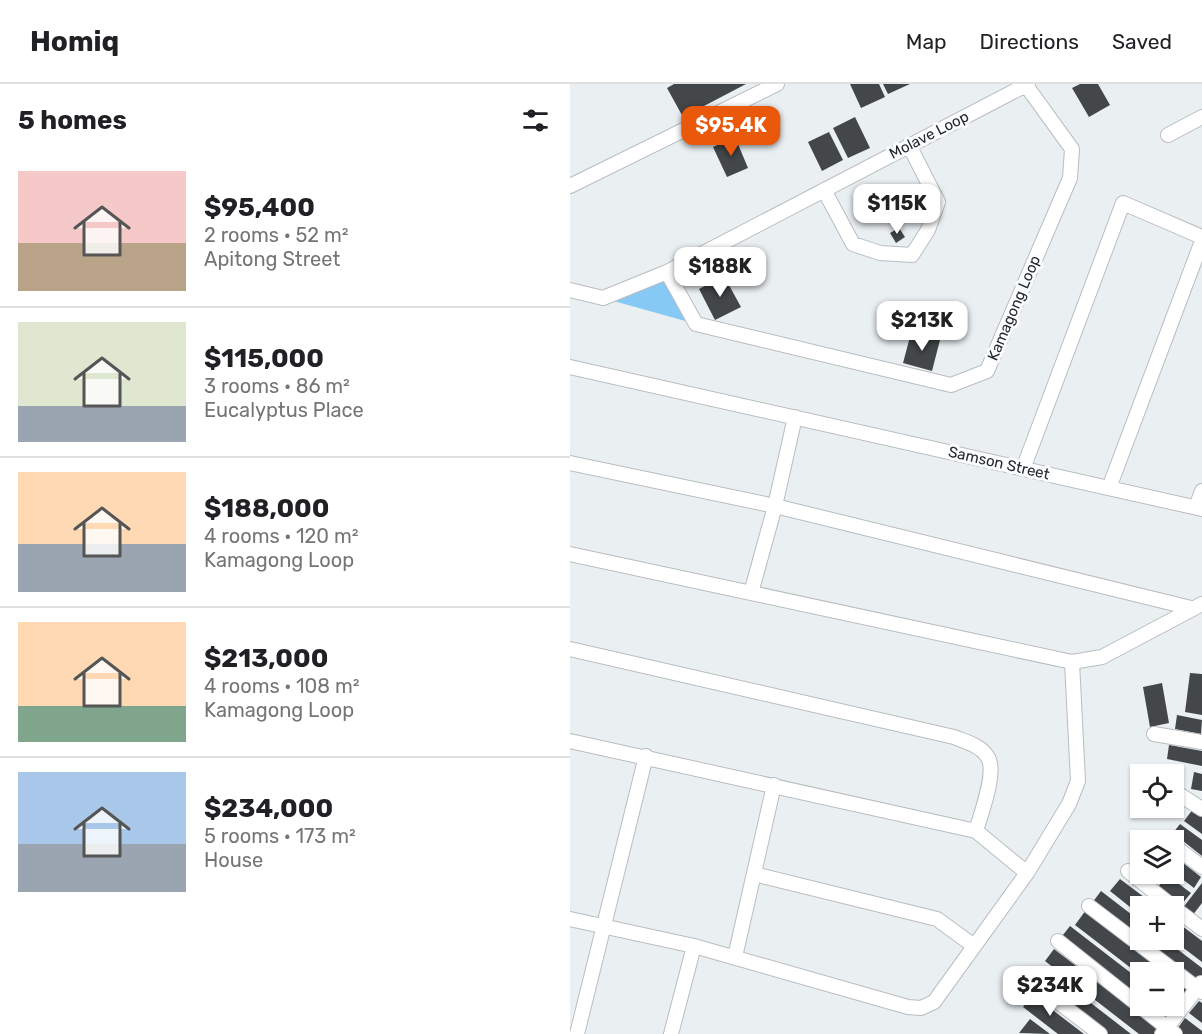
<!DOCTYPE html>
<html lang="en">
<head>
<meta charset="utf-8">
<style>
	body { margin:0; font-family:Rubik,sans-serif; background:#f2f2f2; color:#202124; height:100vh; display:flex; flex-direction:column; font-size:22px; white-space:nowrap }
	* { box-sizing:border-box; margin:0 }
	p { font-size:20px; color:#757577 }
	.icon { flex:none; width:33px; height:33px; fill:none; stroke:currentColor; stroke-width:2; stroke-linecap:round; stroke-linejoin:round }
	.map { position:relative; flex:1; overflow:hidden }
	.sheet { display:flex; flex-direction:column; background:#fff; width:570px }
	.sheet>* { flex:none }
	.controls { position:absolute; left:560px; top:680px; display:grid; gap:12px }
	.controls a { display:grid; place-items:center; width:54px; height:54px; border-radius:0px; background:#fff; box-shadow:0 2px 4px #0004; font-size:30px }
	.price { position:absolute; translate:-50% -51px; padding:0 14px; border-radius:12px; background:#fff; color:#222; font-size:20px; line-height:39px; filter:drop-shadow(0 2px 3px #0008) }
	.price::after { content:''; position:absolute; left:50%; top:36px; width:18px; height:14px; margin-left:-9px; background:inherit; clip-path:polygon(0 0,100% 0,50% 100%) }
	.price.active { background:#ea580c; color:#fff }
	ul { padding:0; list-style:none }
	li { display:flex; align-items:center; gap:18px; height:150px; padding:0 18px }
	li+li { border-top:2px solid #e0e0e0 }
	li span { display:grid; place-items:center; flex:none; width:168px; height:120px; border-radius:0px; color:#555 }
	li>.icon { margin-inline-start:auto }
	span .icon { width:72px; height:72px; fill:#fffc; stroke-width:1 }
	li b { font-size:26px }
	h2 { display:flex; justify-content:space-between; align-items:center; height:72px; padding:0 18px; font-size:26px }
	header { display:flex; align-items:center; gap:36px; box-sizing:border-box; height:84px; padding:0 30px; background:#fff; border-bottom:2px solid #e0e0e0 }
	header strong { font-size:28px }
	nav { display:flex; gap:33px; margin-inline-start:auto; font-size:21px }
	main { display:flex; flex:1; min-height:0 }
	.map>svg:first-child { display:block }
</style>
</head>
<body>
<header>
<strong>Homiq</strong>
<nav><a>Map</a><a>Directions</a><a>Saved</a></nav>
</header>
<main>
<section class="sheet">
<h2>5 homes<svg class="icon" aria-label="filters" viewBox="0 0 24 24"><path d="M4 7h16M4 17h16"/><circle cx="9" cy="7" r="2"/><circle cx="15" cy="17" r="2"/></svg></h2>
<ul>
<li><span style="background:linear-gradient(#f6c9c9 60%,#b9a48a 0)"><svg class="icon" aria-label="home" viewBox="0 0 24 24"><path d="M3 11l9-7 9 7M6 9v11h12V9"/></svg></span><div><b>$95,400</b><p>2 rooms · 52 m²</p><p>Apitong Street</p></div></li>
<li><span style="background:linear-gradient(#dfe7d0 70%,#9aa5b1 0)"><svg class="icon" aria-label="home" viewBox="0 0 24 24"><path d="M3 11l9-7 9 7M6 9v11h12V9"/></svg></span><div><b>$115,000</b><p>3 rooms · 86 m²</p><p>Eucalyptus Place</p></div></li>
<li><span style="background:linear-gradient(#ffd9b3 60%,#9aa5b1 0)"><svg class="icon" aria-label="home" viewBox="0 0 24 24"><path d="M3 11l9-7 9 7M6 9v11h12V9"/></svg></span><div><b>$188,000</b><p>4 rooms · 120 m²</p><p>Kamagong Loop</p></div></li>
<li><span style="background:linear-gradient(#ffd9b3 70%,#7fa58c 0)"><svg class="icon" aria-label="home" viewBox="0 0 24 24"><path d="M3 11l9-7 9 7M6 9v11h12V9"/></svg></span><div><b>$213,000</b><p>4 rooms · 108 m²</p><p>Kamagong Loop</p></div></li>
<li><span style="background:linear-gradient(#a9c7e8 60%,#9aa5b1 0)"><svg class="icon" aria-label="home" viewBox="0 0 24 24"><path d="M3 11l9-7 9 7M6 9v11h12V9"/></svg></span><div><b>$234,000</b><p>5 rooms · 173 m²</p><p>House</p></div></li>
</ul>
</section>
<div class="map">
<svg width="632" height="950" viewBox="0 0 632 950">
	<rect width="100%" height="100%" fill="#eaeff2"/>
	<!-- green -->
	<path fill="#86c9f4" d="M97 188 126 240 33 214Z"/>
	<!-- building -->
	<path fill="#434749" d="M104 0H176L113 33 97 4Z
		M280 0H309L315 13 291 24Z
		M313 0H340L318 10Z
		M510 0H528L540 21 519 33 502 4Z
		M285 33 300 64 278 74 263 44Z
		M259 48 273 76 252 87 238 58Z
		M165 53 178 84 157 93 143 63Z
		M341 115 346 124 339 129 333 119Z
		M329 144 335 153 326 159 320 149Z
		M154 192 171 223 145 236 129 205Z
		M341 249 370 256 362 287 333 279Z
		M620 589 632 590V631L615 628Z
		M592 599 599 639 580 643 573 603Z
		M607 631 632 636 631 650 605 645Z
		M599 661 632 667V682L597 675Z
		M624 688 632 690V707L621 705Z
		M623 725 632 732V750L614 737Z
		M610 740 632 756V772L603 749Z
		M603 771 631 793 624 804 603 788Z
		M597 791 621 809 611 821 588 803Z
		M550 795 586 822H570V831L540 807Z
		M632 799V819L622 832 612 825Z
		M531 807 570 837V855H594L632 884V893L627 899 522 819Z
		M516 826 596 888H570V891L505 841Z
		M603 835 632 857V878L603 856Z
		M500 842 570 896V919L489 856Z
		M484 865 591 947 589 950H569L475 877Z
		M473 882 561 950H536L463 894Z
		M603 893 621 907 610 922 603 916Z
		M463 911 514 950H488L453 923Z
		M629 917 632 919V939L619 929Z
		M573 921H603L608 925 597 939Z
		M615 934 632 947V950H608L605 948Z
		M460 935 480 950 449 949Z"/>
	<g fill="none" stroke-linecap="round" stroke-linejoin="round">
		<defs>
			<path id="minor" d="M598 51 632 33
				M0 102 207 0
				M254 106 283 160 310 169 342 171 358 146 368 118 339 61
				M97 188 126 240 381 301 417 287 500 94 502 65 455 0
				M0 206 33 214 97 188 458 0
				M0 283 632 425
				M0 379 205 422 621 524
				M453 385 553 119 632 153
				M539 404 632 157
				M626 423 632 407
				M0 470 502 578 532 573 632 520
				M181 509 205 422 225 333
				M0 565 384 653C396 658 410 661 417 672 428 686 411 729 406 747
				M584 650 632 658
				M0 657 406 747 457 789
				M607 709 632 725
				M603 761 632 783
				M558 787 602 822
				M184 790 367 835 404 862
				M519 822 632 908
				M603 823 632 845
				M0 835 124 862 338 923 351 924 364 918 457 789 499 720 508 697 502 578
				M488 857 605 950
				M165 873 204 701
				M461 897 530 950
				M7 950 76 672
				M101 950 124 862
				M592 950 631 899"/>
		</defs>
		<!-- minor casing -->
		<use href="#minor" stroke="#b9bdc0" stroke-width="16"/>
		<!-- minor -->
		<use href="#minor" stroke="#fff" stroke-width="14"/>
	</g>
	<g text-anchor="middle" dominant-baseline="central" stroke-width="6" stroke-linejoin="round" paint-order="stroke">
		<!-- street labels -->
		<g font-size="15" fill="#252728" stroke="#f9fcff">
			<text transform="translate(359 51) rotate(-27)">Molave Loop</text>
			<text transform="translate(444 224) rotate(-67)">Kamagong Loop</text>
			<text transform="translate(429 379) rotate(13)">Samson Street</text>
		</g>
	</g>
</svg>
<div class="controls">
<a><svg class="icon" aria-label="locate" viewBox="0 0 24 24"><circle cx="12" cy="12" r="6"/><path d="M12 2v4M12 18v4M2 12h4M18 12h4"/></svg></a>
<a><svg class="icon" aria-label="layers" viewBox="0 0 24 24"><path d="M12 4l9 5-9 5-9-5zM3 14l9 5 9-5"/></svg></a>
<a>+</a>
<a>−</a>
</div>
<b class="price active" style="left:161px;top:73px">$95.4K</b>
<b class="price" style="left:327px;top:151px">$115K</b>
<b class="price" style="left:150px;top:214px">$188K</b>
<b class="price" style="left:352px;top:268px">$213K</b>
<b class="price" style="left:480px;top:933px">$234K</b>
</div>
</main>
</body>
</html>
